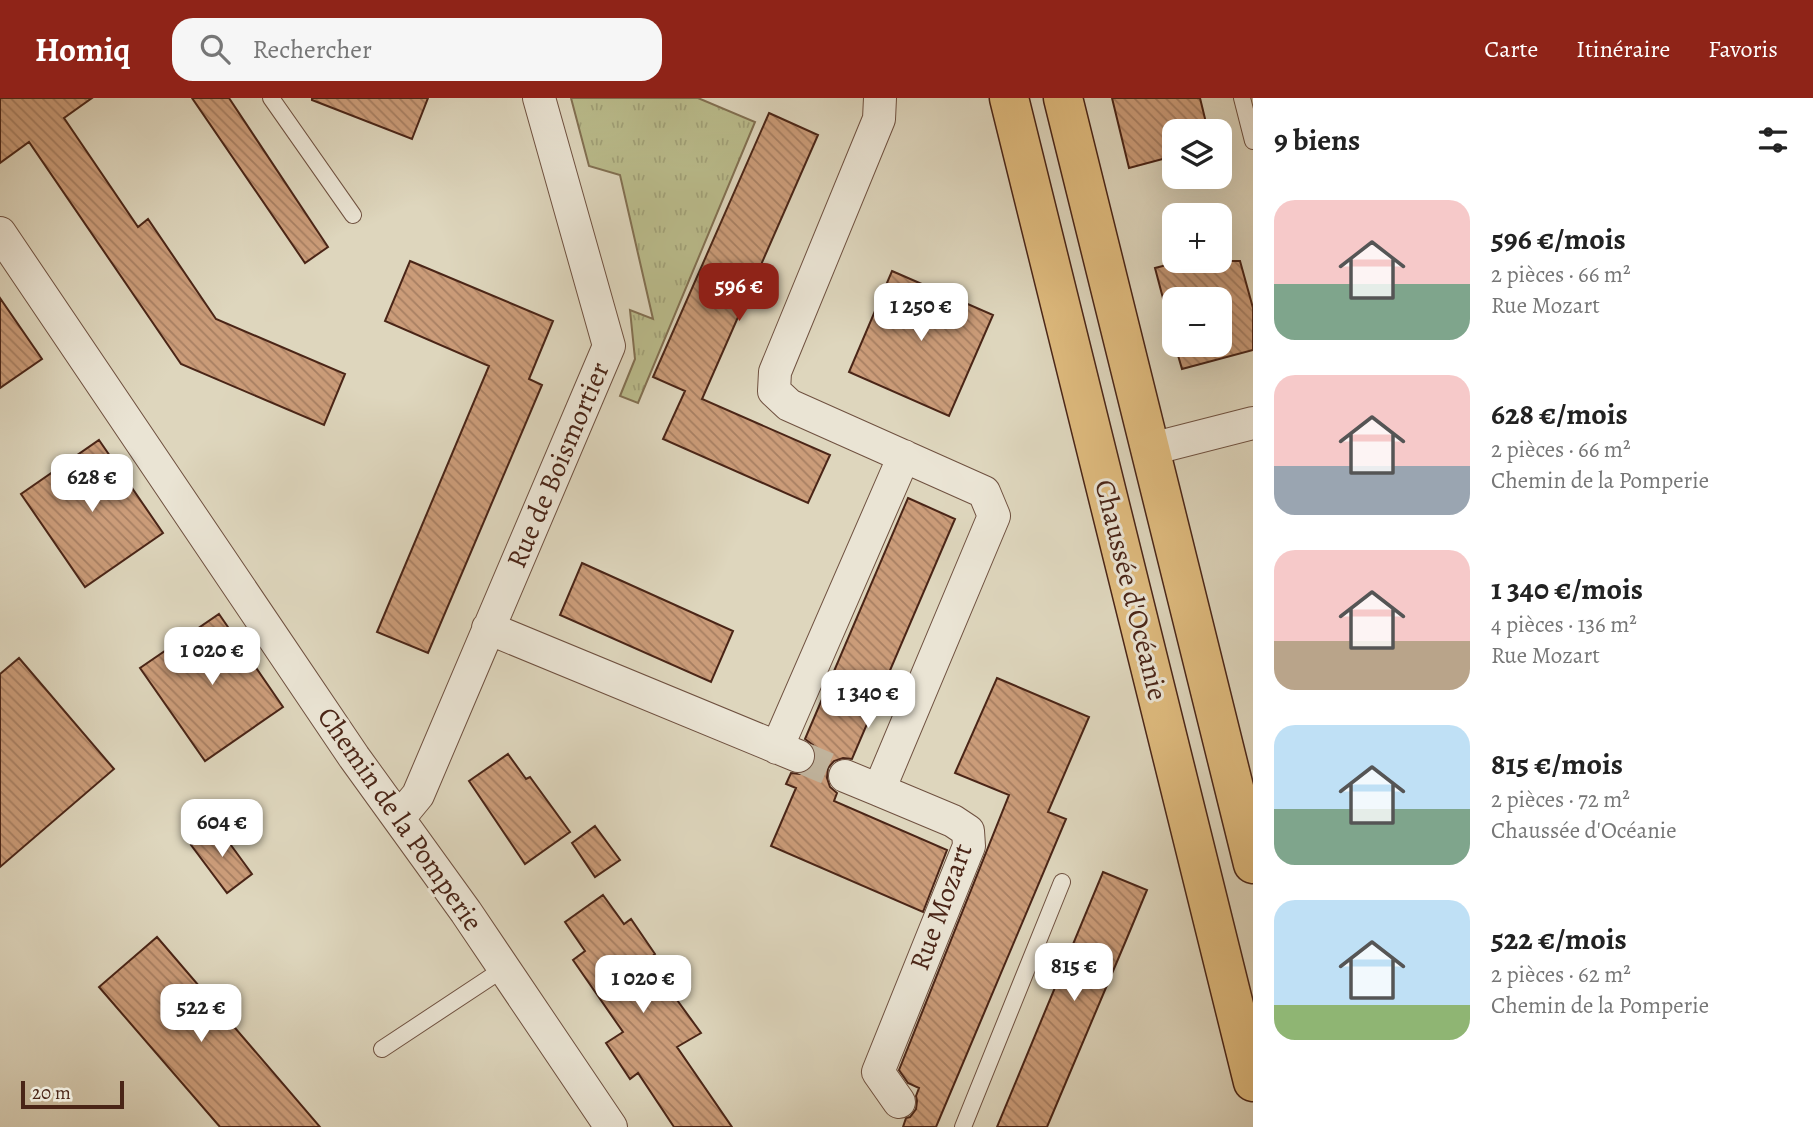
<!DOCTYPE html>
<html lang="fr">
<head>
<meta charset="utf-8">
<style>
	body { margin:0; font-family:Alegreya,serif; background:#f6f6f6; color:#222; height:100vh; display:flex; flex-direction:column; font-size:26px; white-space:nowrap }
	* { box-sizing:border-box; margin:0 }
	p { font-size:23px; color:#767676 }
	.icon { flex:none; width:38px; height:38px; fill:none; stroke:currentColor; stroke-width:2; stroke-linecap:round; stroke-linejoin:round }
	.map { position:relative; flex:1; overflow:hidden }
	.details { display:flex; flex-direction:column; background:#fff; width:560px }
	.details>* { flex:none }
	.controls { position:absolute; left:1162px; top:21px; display:grid; gap:14px }
	.controls a { display:grid; place-items:center; width:70px; height:70px; border-radius:14px; background:#fff; box-shadow:0 7px 28px #0002; font-size:35px }
	.scale { position:absolute; left:21px; bottom:18px; width:103px; box-sizing:border-box; padding-left:7px; border:4px solid #4a2517; border-top:0; font-size:19px; line-height:24px; white-space:nowrap; color:#4a2517; -webkit-text-stroke:5px #eae4d4; paint-order:stroke }
	.price { position:absolute; translate:-50% -60px; padding:0 16px; border-radius:14px; background:#fff; color:#222; font-size:23px; line-height:46px; filter:drop-shadow(0 2px 4px #0008) }
	.price::after { content:''; position:absolute; left:50%; top:42px; width:21px; height:16px; margin-left:-10px; background:inherit; clip-path:polygon(0 0,100% 0,50% 100%) }
	.price.on { background:#8f2418; color:#fff }
	ul { padding:0; list-style:none }
	li { display:flex; align-items:center; gap:21px; height:175px; padding:0 21px }
	li span { display:grid; place-items:center; flex:none; width:196px; height:140px; border-radius:21px; color:#555 }
	li>.icon { margin-inline-start:auto }
	span .icon { width:84px; height:84px; fill:#fffc; stroke-width:1 }
	li b { font-size:30px }
	h2 { display:flex; justify-content:space-between; align-items:center; height:84px; padding:0 21px; font-size:30px }
	header { display:flex; align-items:center; gap:42px; box-sizing:border-box; height:98px; padding:0 35px; background:#8f2418; color:#fff }
	header strong { font-size:33px }
	nav { display:flex; gap:38px; margin-inline-start:auto; font-size:24px }
	.search { width:490px; height:63px; background:#f6f6f6; display:flex; align-items:center; gap:18px; box-sizing:border-box; padding:0 24px; border-radius:21px; color:#767676; font-size:26px }
	main { display:flex; flex:1; min-height:0 }
	.map>svg:first-child { display:block }
</style>
</head>
<body>
<header>
<strong>Homiq</strong>
<div class="search"><svg class="icon" aria-label="search" viewBox="0 0 24 24"><circle cx="10" cy="10" r="6"/><path d="M15 15l6 6"/></svg>Rechercher</div>
<nav><a>Carte</a><a>Itinéraire</a><a>Favoris</a></nav>
</header>
<main>
<div class="map">
<svg width="1253" height="1029" viewBox="0 0 1253 1029">
	<defs>
		<pattern id="grass-tufts" width="24" height="20" patternUnits="userSpaceOnUse" patternTransform="scale(1.75)"><rect width="24" height="20" fill="#babc8c"/><path d="M3 7l-1-3M5 7V3M7 7l1-3M15 17l-1-3M17 17v-4M19 17l1-3" fill="none" stroke="#a1a178"/></pattern>
		<pattern id="building-back-hatch" width="6" height="6" patternUnits="userSpaceOnUse" patternTransform="scale(1.75)"><rect width="6" height="6" fill="#cb9c79"/><path d="M-1 5l2 2M0 0l6 6M5-1l2 2" fill="none" stroke="#a77f62"/></pattern>
	</defs>
	<rect width="100%" height="100%" fill="#ded6bd"/>
	<filter id="stains"><feTurbulence type="fractalNoise" baseFrequency=".00286" numOctaves="4"/><feColorMatrix values="0 0 0 0 .2 0 0 0 0 .09 0 0 0 0 .02 0 0 0 .5 -.17"/></filter>
	<radialGradient id="worn" r=".72"><stop offset=".6" stop-color="#630" stop-opacity="0"/><stop offset="1" stop-color="#630" stop-opacity=".3"/></radialGradient>
	<!-- grass -->
	<path fill="url(#grass-tufts)" stroke="#827052" stroke-width="2" d="M571 0H698L755 24 638 305 620 298 635 261 630 212 653 221 620 77 589 68Z"/>
	<!-- building -->
	<path fill="url(#building-back-hatch)" stroke="#4a2517" stroke-width="2" d="M0 0H92L64 20 138 129 148 121 216 221 345 276 324 327 181 266 29 44 0 65Z
		M192 0H229L328 149 305 165Z
		M312 0H428L412 41 312 2Z
		M1112 0H1200L1208 33H1174V58L1129 70Z
		M769 15 818 37 702 301 830 357 808 405 663 341 685 293 653 279Z
		M410 163 553 223 529 281 542 287 428 555 377 534 489 268 385 223Z
		M1182 163H1240L1253 210V252L1182 271 1175 247H1220V201H1174V242L1155 170Z
		M892 173 993 217 949 318 849 274Z
		M0 200 42 261 0 290Z
		M99 342 163 435 85 489 21 396Z
		M908 400 955 421 852 661 843 660 834 663 828 670 827 680 830 689 837 695 834 703 947 752 923 814 771 748 796 690 786 686 791 675 800 676 809 673 815 664 816 655 813 647 805 641Z
		M582 465 733 533 711 584 560 517Z
		M219 516 283 609 205 663 140 570Z
		M19 560 114 671 0 769V576Z
		M997 580 1089 619 1048 714 1066 721 936 1029H903L906 1020 910 1019 916 1011 917 1003 916 998 919 990 908 985 899 972 1009 697 955 675Z
		M508 656 526 681 530 679 570 734 525 766 469 683Z
		M217 728 252 776 227 795 191 747Z
		M595 728 620 762 595 779 572 745Z
		M1103 774 1147 792 1127 840 1047 1029H997Z
		M603 797 624 826 631 821 655 856 648 862 701 935 677 949 732 1029H674L638 975 630 981 606 945 623 934 573 862 585 853 565 824Z
		M157 839 320 1029H220L99 889Z"/>
	<g fill="none" stroke-linecap="round" stroke-linejoin="round">
		<!-- minor-tunnel -->
		<path stroke="#c0b39c" stroke-width="32" stroke-dasharray="32 16" stroke-linecap="butt" d="M798 658 845 678"/>
		<defs>
			<path id="service" d="M271 0 353 117
				M1242 0 1253 43
				M382 951 503 871
				M963 1029 1062 784"/>
			<path id="minor" d="M880 0 879 21 775 274 774 293 789 307 984 394 994 418 879 692 953 723 968 733 969 748 878 974 899 1004
				M0 135 354 659 466 814 611 1029
				M1151 351 1253 325
				M488 530 798 658
				M777 650 904 358
				M845 678 879 692
				M399 720 418 697 609 248 539 0"/>
			<path id="primary" d="M1009 0 1253 984
				M1063 0 1253 766"/>
		</defs>
		<!-- service casing -->
		<use href="#service" stroke="#6f5140" stroke-width="18"/>
		<!-- minor casing -->
		<use href="#minor" stroke="#6f5140" stroke-width="34"/>
		<!-- primary casing -->
		<use href="#primary" stroke="#4a2517" stroke-width="41"/>
		<!-- service -->
		<use href="#service" stroke="#eae4d4" stroke-width="16"/>
		<!-- minor -->
		<use href="#minor" stroke="#eae4d4" stroke-width="32"/>
		<!-- primary -->
		<use href="#primary" stroke="#dfbb7e" stroke-width="38"/>
	</g>
	<g text-anchor="middle" dominant-baseline="central" stroke-width="6" stroke-linejoin="round" paint-order="stroke">
		<!-- street labels -->
		<g font-size="28" fill="#4a2517" stroke="#eae4d4">
			<text transform="translate(558 367) rotate(-67)">Rue de Boismortier</text>
			<text transform="translate(1131 492) rotate(76)">Chaussée d'Océanie</text>
			<text transform="translate(400 721) rotate(55)">Chemin de la Pomperie</text>
			<text transform="translate(941 809) rotate(-70)">Rue Mozart</text>
		</g>
	</g>
	<rect width="100%" height="100%" filter="url(#stains)"/>
	<rect width="100%" height="100%" fill="url(#worn)"/>
</svg>
<div class="controls">
<a><svg class="icon" aria-label="layers" viewBox="0 0 24 24"><path d="M12 4l9 5-9 5-9-5zM3 14l9 5 9-5"/></svg></a>
<a>+</a>
<a>−</a>
</div>
<div class="scale">20 m</div>
<b class="price on" style="left:739px;top:225px">596 €</b>
<b class="price" style="left:921px;top:245px">1 250 €</b>
<b class="price" style="left:92px;top:416px">628 €</b>
<b class="price" style="left:212px;top:589px">1 020 €</b>
<b class="price" style="left:868px;top:632px">1 340 €</b>
<b class="price" style="left:222px;top:761px">604 €</b>
<b class="price" style="left:1074px;top:905px">815 €</b>
<b class="price" style="left:643px;top:917px">1 020 €</b>
<b class="price" style="left:201px;top:946px">522 €</b>
</div>
<section class="details">
<h2>9 biens<svg class="icon" aria-label="filters" viewBox="0 0 24 24"><path d="M4 7h16M4 17h16"/><circle cx="9" cy="7" r="2"/><circle cx="15" cy="17" r="2"/></svg></h2>
<ul>
<li><span style="background:linear-gradient(#f6c9c9 60%,#7fa58c 0)"><svg class="icon" aria-label="home" viewBox="0 0 24 24"><path d="M3 11l9-7 9 7M6 9v11h12V9"/></svg></span><div><b>596 €/mois</b><p>2 pièces · 66 m²</p><p>Rue Mozart</p></div></li>
<li><span style="background:linear-gradient(#f6c9c9 65%,#9aa5b1 0)"><svg class="icon" aria-label="home" viewBox="0 0 24 24"><path d="M3 11l9-7 9 7M6 9v11h12V9"/></svg></span><div><b>628 €/mois</b><p>2 pièces · 66 m²</p><p>Chemin de la Pomperie</p></div></li>
<li><span style="background:linear-gradient(#f6c9c9 65%,#b9a48a 0)"><svg class="icon" aria-label="home" viewBox="0 0 24 24"><path d="M3 11l9-7 9 7M6 9v11h12V9"/></svg></span><div><b>1 340 €/mois</b><p>4 pièces · 136 m²</p><p>Rue Mozart</p></div></li>
<li><span style="background:linear-gradient(#bfe0f5 60%,#7fa58c 0)"><svg class="icon" aria-label="home" viewBox="0 0 24 24"><path d="M3 11l9-7 9 7M6 9v11h12V9"/></svg></span><div><b>815 €/mois</b><p>2 pièces · 72 m²</p><p>Chaussée d'Océanie</p></div></li>
<li><span style="background:linear-gradient(#bfe0f5 75%,#8fb573 0)"><svg class="icon" aria-label="home" viewBox="0 0 24 24"><path d="M3 11l9-7 9 7M6 9v11h12V9"/></svg></span><div><b>522 €/mois</b><p>2 pièces · 62 m²</p><p>Chemin de la Pomperie</p></div></li>
</ul>
</section>
</main>
</body>
</html>
